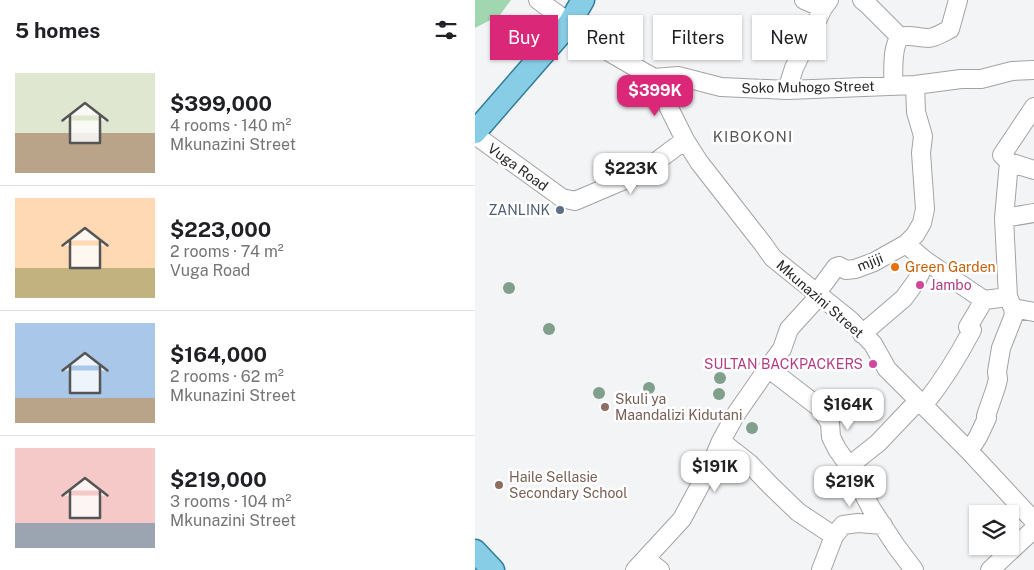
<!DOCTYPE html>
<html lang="en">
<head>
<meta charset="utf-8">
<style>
	body { margin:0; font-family:"Public Sans",sans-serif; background:#f6f6f6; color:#202124; height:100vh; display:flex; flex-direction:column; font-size:19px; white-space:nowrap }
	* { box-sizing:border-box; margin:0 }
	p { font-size:16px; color:#757577 }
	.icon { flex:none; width:28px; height:28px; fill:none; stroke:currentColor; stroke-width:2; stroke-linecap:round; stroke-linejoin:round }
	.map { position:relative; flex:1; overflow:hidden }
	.side { display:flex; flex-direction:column; background:#fff; width:475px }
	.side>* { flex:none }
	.guide { position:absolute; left:15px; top:15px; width:469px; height:45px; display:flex; gap:10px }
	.controls { position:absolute; left:494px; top:505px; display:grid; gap:10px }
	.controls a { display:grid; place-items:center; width:50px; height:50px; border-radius:0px; background:#fff; box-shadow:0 1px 4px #0004; font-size:25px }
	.price { position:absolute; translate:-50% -42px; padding:0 11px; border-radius:10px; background:#fff; color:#222; font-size:16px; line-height:32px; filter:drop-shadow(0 1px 2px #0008) }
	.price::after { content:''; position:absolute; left:50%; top:30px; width:15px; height:11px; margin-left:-8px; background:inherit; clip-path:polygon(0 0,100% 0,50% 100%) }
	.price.selected { background:#db2777; color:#fff }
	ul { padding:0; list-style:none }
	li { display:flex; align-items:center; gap:15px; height:125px; padding:0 15px }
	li+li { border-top:1px solid #e0e0e0 }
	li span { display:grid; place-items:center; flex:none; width:140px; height:100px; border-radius:0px; color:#555 }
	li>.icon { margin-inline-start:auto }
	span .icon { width:60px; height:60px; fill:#fffc; stroke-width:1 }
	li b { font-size:21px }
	h2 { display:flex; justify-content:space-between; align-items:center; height:60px; padding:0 15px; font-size:21px }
	.chip { padding:0 18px; border-radius:0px; background:#fff; box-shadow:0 1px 4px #0004; font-size:18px; line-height:45px }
	.chip.selected { background:#db2777; color:#fff }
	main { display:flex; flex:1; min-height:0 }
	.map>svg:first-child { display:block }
</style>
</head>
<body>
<main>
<section class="side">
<h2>5 homes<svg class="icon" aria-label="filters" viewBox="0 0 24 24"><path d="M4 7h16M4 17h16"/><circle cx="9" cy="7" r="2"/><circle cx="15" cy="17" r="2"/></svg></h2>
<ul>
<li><span style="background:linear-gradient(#dfe7d0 60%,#b9a48a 0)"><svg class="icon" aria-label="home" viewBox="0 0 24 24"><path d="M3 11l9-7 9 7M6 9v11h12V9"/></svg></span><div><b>$399,000</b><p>4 rooms · 140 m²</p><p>Mkunazini Street</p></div></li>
<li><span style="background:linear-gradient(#ffd9b3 70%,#c2b280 0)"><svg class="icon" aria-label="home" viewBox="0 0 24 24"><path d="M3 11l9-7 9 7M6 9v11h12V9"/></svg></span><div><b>$223,000</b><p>2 rooms · 74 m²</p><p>Vuga Road</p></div></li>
<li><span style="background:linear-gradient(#a9c7e8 75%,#b9a48a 0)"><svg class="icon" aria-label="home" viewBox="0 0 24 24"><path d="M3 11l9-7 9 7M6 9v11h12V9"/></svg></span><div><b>$164,000</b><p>2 rooms · 62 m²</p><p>Mkunazini Street</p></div></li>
<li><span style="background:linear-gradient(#f6c9c9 75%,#9aa5b1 0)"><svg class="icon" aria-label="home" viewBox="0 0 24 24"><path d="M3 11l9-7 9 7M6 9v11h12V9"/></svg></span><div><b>$219,000</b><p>3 rooms · 104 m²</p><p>Mkunazini Street</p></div></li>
</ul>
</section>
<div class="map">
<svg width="559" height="570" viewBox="0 0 559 570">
	<rect width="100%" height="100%" fill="#f3f4f5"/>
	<!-- green -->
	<path fill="#a0d7b0" d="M0 0H36L25 15 0 28Z"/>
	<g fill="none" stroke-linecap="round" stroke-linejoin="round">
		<defs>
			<path id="minor" d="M63 0 134 52 179 78 203 76 246 87 312 90 440 85 486 79H506L537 71 559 70
				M329 0 348 8 354 0
				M387 0 392 4 425 37C416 48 419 72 418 85
				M425 37C434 34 444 38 453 38 460 38 469 32 475 29L483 0
				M179 78 210 140 224 162 288 244 298 258 375 320 398 344 412 369 494 451 559 521
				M312 90 319 68 348 8 350 0
				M0 135 87 198 100 201 161 175 178 164 210 140
				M534 162 559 170
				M529 218 559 213
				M431 244 451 261 509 300 533 297 538 308 559 312
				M341 294 361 267 364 266 371 270 380 269 399 262 431 244 440 235 447 223 450 209 446 153 448 136 441 112 440 85
				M533 297 529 218 534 162 527 155 559 107
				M387 334 429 298 442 280 451 261
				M293 368 307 349 314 329 344 296
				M448 406C467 382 483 357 497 330L493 327 509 300
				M246 441 274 463 295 485 323 512 359 536 346 570
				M494 451 503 437 512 418 511 416 521 387 523 379 522 372 526 348 539 315 538 308
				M374 466 403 443 443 401
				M359 536 368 525 383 523 408 525
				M171 559 185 570
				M160 570 207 519 235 467 246 441 261 414 293 368 345 408 355 423 356 437 362 449 374 466 396 508 421 546 439 570
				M515 570 559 529"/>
			<path id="major" d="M0 132 94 24 108 0
				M0 551 18 570"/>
		</defs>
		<!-- minor casing -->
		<use href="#minor" stroke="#a3a3a4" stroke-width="20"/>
		<!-- major casing -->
		<use href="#major" stroke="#327d99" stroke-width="25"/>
		<!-- minor -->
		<use href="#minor" stroke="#fff" stroke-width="18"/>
		<!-- major -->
		<use href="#major" stroke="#88cde6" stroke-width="22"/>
	</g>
	<!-- trees -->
	<g fill="#809f8c">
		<circle cx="34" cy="288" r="6"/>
		<circle cx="74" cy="329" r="6"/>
		<circle cx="245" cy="378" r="6"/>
		<circle cx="174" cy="388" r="6"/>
		<circle cx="124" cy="393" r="6"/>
		<circle cx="244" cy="394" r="6"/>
		<circle cx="277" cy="428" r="6"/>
	</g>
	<!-- markers -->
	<circle fill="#5c6f8a" stroke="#fff" stroke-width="2" cx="85" cy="210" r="5"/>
	<circle fill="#e8710a" stroke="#fff" stroke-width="2" cx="420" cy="267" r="5"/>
	<g fill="#d1479c" stroke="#fff" stroke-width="2">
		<circle cx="445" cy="285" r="5"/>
		<circle cx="398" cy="364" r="5"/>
	</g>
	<g fill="#8d6e63" stroke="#fff" stroke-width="2">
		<circle cx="130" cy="407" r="5"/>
		<circle cx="24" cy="485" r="5"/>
	</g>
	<g text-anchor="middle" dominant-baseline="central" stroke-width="5" stroke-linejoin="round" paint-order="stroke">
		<!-- street labels -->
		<g font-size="14" fill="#272828" stroke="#fff">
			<text transform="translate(333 87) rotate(-1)">Soko Muhogo Street</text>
			<text transform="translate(43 167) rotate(36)">Vuga Road</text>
			<text transform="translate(395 262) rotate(-22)">mjiji</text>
			<text transform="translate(345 299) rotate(41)">Mkunazini Street</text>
		</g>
		<!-- service labels -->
		<g font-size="14" fill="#4e5e75" stroke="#fff" text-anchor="end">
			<text x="75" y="210">ZANLINK</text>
		</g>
		<!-- food labels -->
		<g font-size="14" fill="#c56008" stroke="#fff" text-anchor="start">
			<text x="430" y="267">Green Garden</text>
		</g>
		<!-- hotel labels -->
		<g font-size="14" fill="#b23c85" stroke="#fff" text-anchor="start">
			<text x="455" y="285">Jambo</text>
			<text x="388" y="364" text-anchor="end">SULTAN BACKPACKERS</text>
		</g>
		<!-- education labels -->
		<g font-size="14" fill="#785e54" stroke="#fff" text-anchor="start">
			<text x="140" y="399">Skuli ya<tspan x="140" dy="16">Maandalizi Kidutani</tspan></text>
			<text x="34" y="477">Haile Sellasie<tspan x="34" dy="16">Secondary School</tspan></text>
		</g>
		<!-- neighbourhood labels -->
		<g font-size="15" letter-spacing="1" fill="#575758" stroke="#fff">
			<text x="278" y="136">KIBOKONI</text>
		</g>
	</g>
</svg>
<div class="controls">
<a><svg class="icon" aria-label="layers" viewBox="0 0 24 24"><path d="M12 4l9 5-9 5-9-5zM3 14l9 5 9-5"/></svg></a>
</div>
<b class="price selected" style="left:180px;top:117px">$399K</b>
<b class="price" style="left:156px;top:195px">$223K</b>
<b class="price" style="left:373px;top:431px">$164K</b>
<b class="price" style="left:240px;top:493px">$191K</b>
<b class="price" style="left:375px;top:508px">$219K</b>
<div class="guide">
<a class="chip selected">Buy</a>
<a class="chip">Rent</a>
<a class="chip">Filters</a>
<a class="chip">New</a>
</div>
</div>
</main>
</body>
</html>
